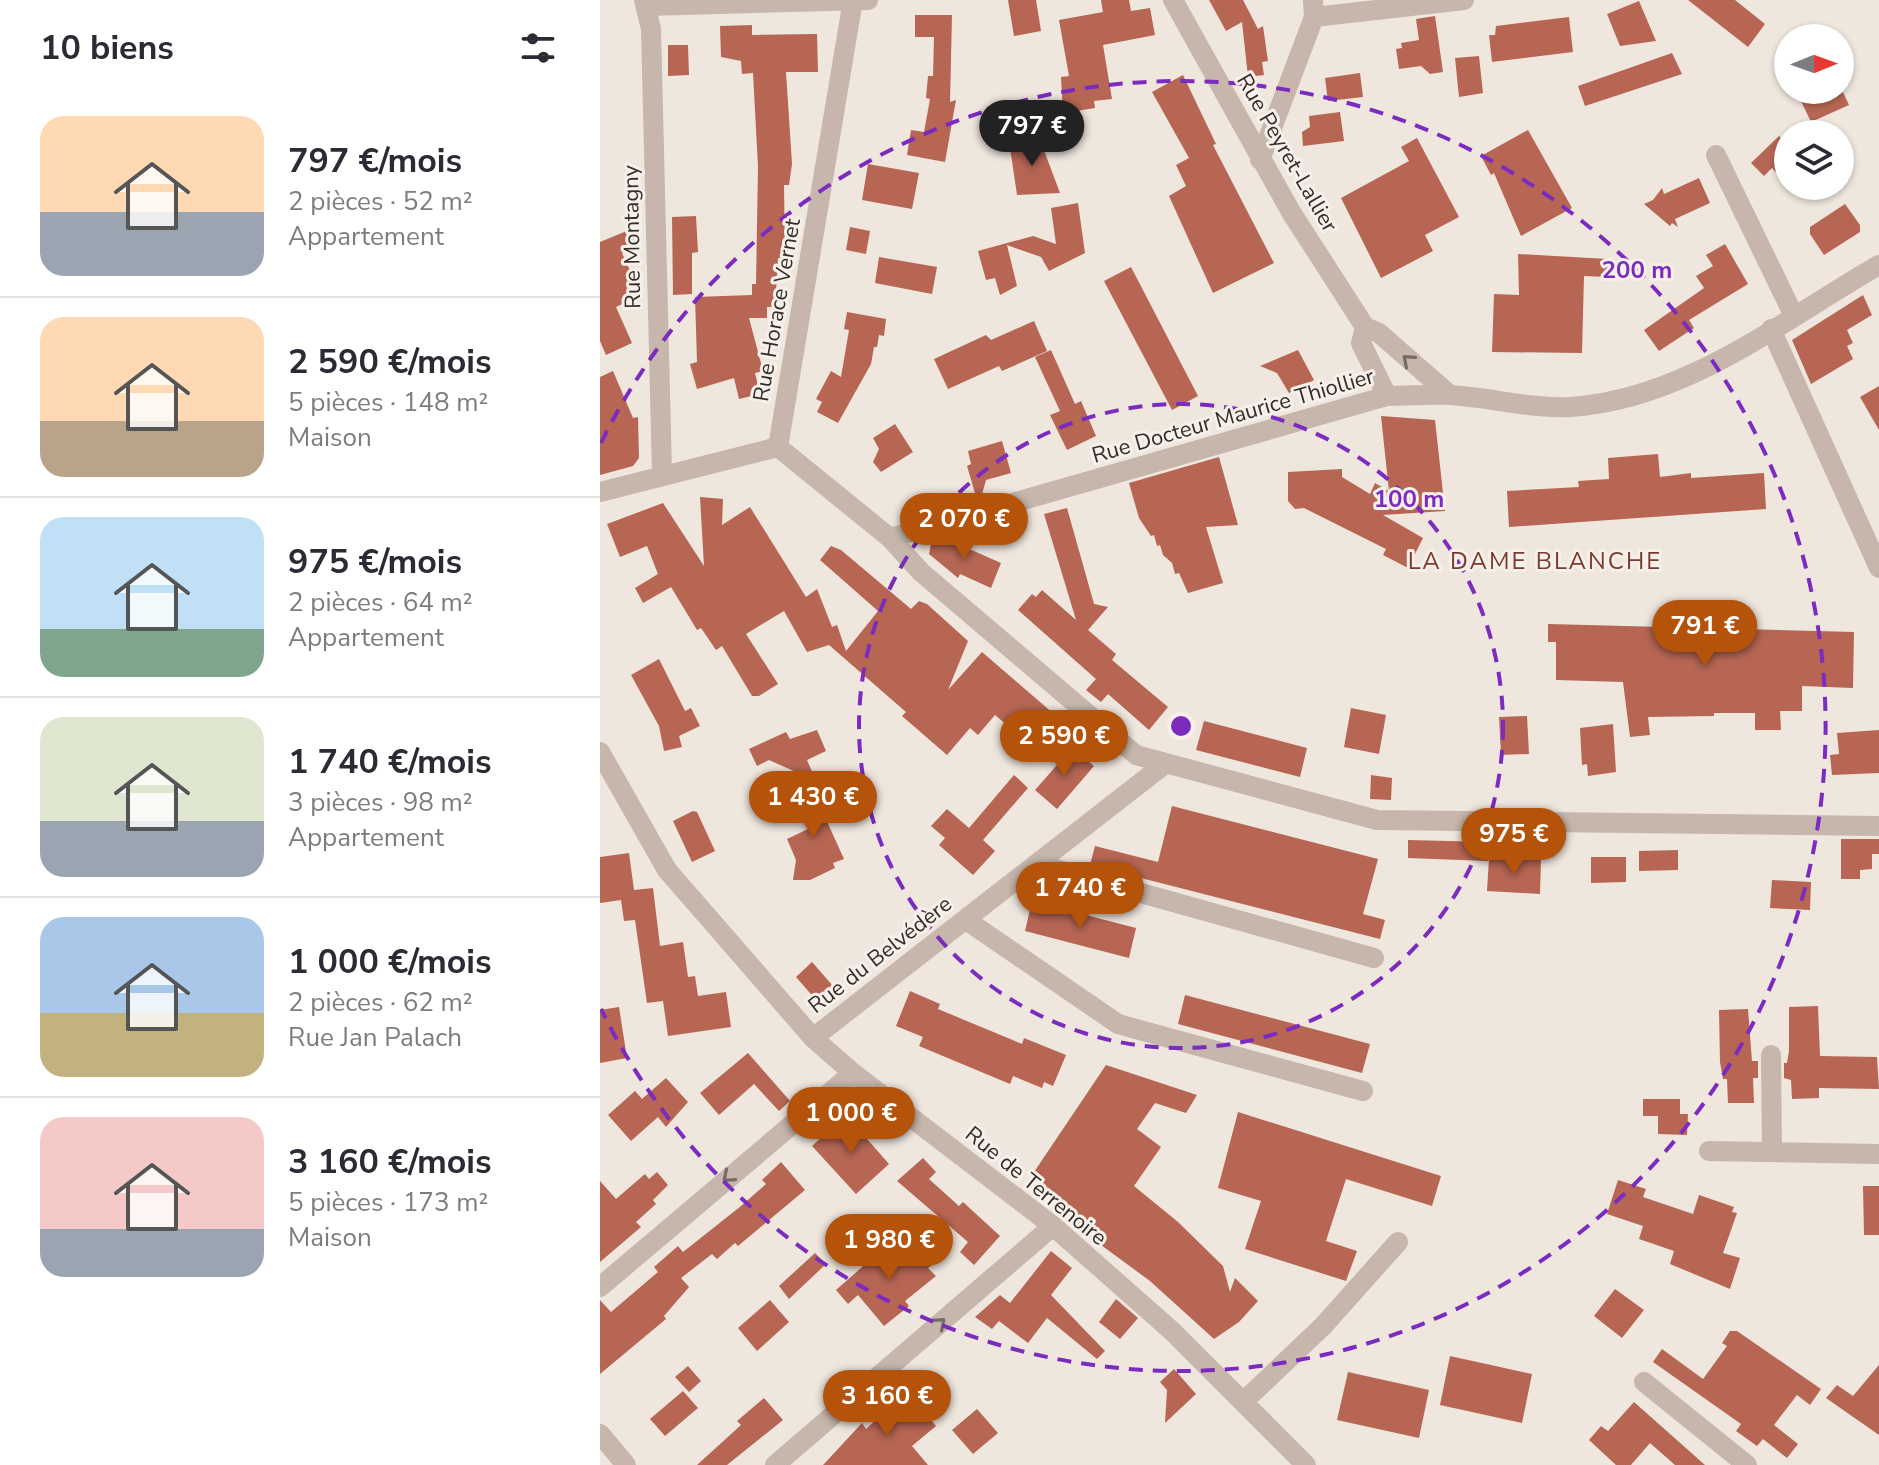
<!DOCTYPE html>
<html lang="fr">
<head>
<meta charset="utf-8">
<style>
	body { margin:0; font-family:"Nunito Sans",sans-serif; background:#f2f2f3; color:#2b2b33; height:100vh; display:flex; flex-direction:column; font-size:30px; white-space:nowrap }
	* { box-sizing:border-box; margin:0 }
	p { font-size:26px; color:#7c7c81 }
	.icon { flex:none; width:44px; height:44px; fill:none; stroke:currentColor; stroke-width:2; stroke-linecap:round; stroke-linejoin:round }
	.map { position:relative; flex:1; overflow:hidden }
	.drawer { display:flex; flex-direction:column; background:#fff; width:600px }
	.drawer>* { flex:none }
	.needle { width:52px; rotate:89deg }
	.fabs { position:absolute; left:1174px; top:24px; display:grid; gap:16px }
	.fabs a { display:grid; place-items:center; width:80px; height:80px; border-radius:50%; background:#fff; box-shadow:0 2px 6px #0004; font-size:40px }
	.price { position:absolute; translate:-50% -68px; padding:0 18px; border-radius:28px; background:#b45309; color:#fff; font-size:26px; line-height:52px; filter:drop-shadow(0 2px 4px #0008) }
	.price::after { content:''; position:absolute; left:50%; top:48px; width:24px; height:18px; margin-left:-12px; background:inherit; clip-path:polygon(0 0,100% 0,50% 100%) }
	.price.on { background:#222; color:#fff }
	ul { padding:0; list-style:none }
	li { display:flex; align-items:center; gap:24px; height:200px; padding:0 40px }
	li+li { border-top:2px solid #e1e1e2 }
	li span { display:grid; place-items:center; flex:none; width:224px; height:160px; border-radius:24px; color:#555 }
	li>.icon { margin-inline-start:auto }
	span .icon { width:96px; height:96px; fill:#fffc; stroke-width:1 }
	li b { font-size:34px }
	h2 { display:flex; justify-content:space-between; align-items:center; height:96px; padding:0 40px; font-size:34px }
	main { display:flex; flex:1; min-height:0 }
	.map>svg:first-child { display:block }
</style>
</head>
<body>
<main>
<section class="drawer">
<h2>10 biens<svg class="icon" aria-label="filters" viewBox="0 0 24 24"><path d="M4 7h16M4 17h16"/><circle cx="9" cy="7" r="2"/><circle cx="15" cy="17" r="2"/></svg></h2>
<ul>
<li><span style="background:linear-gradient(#ffd9b3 60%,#9aa5b1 0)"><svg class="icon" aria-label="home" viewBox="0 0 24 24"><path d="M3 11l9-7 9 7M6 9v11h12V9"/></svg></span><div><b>797 €/mois</b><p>2 pièces · 52 m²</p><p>Appartement</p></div></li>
<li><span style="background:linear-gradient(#ffd9b3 65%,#b9a48a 0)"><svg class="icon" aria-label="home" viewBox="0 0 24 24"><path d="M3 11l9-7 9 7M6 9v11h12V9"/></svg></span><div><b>2 590 €/mois</b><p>5 pièces · 148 m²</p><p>Maison</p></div></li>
<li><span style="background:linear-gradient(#bfe0f5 70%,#7fa58c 0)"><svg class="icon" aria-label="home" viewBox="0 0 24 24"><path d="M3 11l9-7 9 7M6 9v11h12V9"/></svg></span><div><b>975 €/mois</b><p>2 pièces · 64 m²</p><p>Appartement</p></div></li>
<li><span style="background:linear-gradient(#dfe7d0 65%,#9aa5b1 0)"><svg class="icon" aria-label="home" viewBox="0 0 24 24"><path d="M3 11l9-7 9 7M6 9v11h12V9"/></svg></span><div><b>1 740 €/mois</b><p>3 pièces · 98 m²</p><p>Appartement</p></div></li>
<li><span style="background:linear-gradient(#a9c7e8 60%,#c2b280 0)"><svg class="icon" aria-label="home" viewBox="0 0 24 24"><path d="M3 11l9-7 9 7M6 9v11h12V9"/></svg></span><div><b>1 000 €/mois</b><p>2 pièces · 62 m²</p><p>Rue Jan Palach</p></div></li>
<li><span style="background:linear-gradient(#f6c9c9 70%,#9aa5b1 0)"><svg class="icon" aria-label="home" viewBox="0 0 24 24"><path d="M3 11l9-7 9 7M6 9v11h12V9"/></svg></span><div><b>3 160 €/mois</b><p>5 pièces · 173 m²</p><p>Maison</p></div></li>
</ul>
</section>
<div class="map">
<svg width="1279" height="1465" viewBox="0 0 1279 1465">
	<rect width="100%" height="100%" fill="#efe6de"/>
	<!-- building -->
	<path fill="#b76654" d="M408 0H436L441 31 414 36Z
		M501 0H529L531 11 550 8 555 35 503 45 512 99 494 101 495 108 463 113 461 77 469 76 459 20 503 12Z
		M609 0H643L658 29 663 26 668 61 662 62 664 75 648 77 642 22 626 31Z
		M1088 0H1135L1165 24 1148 47Z
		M1039 1 1056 41 1020 46 1007 14Z
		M315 15H352L350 102 356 100 345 162 307 155 311 130 324 132 330 99 326 98 328 76H333L334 37H315Z
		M835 16 843 72 830 74 821 66 799 69 796 49 802 48 801 43 819 40 816 19Z
		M969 17 973 52 892 62 889 35H895L896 26Z
		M152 25V35L217 34 218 72H186L192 164 189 185H184L185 258H178L175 307H167V318H149L163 371 155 373 160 394 139 399 134 378 97 389 90 364 97 362 95 297 152 295V284H156L158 167 153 73 142 74 141 61 121 57 120 26Z
		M68 45H88L89 75 68 76Z
		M1072 53 1082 74 985 106 978 86Z
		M879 56 883 93 859 97 855 58Z
		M760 73 763 97 728 101 725 78Z
		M583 75 616 144 613 145 674 263 613 293 569 196 586 186 576 165 589 158 552 92Z
		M1220 90H1242L1249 105 1211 122 1200 99Z
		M740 112 744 141 703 146 702 132 710 127 709 116Z
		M928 130 972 208 921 236 894 173 891 175 881 156Z
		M1179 136 1188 145V185L1172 168 1164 176 1151 163Z
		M439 137 460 193 417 195 409 141Z
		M817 138 859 217 825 235 833 251 781 278 741 198 809 161 801 147Z
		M268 164 319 173 312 209 262 200Z
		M1099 178 1110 203 1075 219 1078 227 1072 223 1070 226 1044 204 1053 200 1062 188 1064 194Z
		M478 203 485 253 449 271 441 257 407 245 417 286 400 295 395 278 386 280 378 251 433 236 456 244 451 208Z
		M1245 204 1260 225V232L1224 255 1210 234V227Z
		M96 216 98 252 92 253V294L73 295 72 217Z
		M250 227 270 231 266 254 246 250Z
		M34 228V248L22 253 35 282V298L16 307 32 343 6 355 0 341V242Z
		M1125 244 1148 284 1089 320 1094 328 1059 351 1044 330 1104 288 1096 276 1113 266 1106 255Z
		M918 254 1008 259 1007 277 984 276 982 353 892 352 894 294 919 295Z
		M279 257 337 267 332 294 275 283Z
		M531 267 598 396 572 410 504 281Z
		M1263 295 1272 315 1247 330 1253 343 1247 346 1253 359 1211 384 1192 340Z
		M247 312 286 319 284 336 279 335 277 347H274L271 364 238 423 217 412 222 402 216 399 231 371 241 377 249 330 244 329Z
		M434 321 447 351 402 371 399 366 348 389 334 359 386 335 391 340Z
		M451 350 475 404 481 401 496 436 467 450 450 415 460 411 435 357Z
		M698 350 714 380 689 393 677 373 660 366Z
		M13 371 33 418 38 417 39 458 33 466 0 475V377Z
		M1279 386V430L1260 397Z
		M781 416 835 420 845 511 783 515 823 538 808 568 783 555 786 549 704 508 695 509 688 501V472L742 469V477L770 494 775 483 789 491Z
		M295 424 313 452 281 472 273 462 279 449 273 438Z
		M402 441 411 473 386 480 381 498 377 500 367 466 371 464 368 451Z
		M1058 454 1060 477 1091 473V478L1164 473 1166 509 909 527 907 491 979 487 978 481 1009 479 1008 458Z
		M619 457 638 525 606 527 623 583 588 593 579 573 575 574 572 563 563 555 560 545 557 546 554 535 551 536 539 518 529 483Z
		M100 497 123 499 122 525 150 507 206 597 217 589 232 627 237 625 246 651 278 611 220 560 231 546 241 550 311 609 319 601 327 604 368 641 348 690 382 652 462 721 450 734 442 727 428 743 395 715 378 735 370 728 347 755 302 716 306 712 229 645 207 652 184 611 146 634 178 684 159 696H152L122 646 116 650 101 628 97 630 71 587 43 603 35 588 58 574 47 546 20 557 7 524 63 503 104 566Z
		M467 508 494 604 508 607 488 630 516 654 512 660 568 707 549 730 508 694 501 702 486 690 496 679 418 610 432 594 436 597 442 590 476 620 444 514Z
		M342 537 401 563 391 588 360 574 358 578 329 554 332 539Z
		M948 624 1254 632 1253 688 1202 686V711H1180L1181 730H1155V713H1114V716L1048 717 1050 735 1030 737 1023 682 956 680V642H948Z
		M59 659 85 711 91 708 100 726 79 736 82 747 64 751 59 726 31 675Z
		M751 708 786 715 779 754 744 747Z
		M927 716 929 754 901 755 899 717Z
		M604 721 707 748 700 777 596 750Z
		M1013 724 1016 772 988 776 987 764 982 765 980 728Z
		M217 730 226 751 207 760 216 781 169 760 157 766 149 749 186 732 190 739Z
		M1279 730V773L1232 775 1230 755 1239 754 1237 733Z
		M472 748 494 766 457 809 435 790Z
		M414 775 428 788 383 840 395 851 373 875 339 845 345 838 331 826 347 809 369 828Z
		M771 775 792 778 791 800 770 799Z
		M210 784 244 859 233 863 235 868 210 880H193L196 860 187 839 208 829 191 789Z
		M572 806 778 859 763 914 785 920 780 939 490 865 495 846 558 862Z
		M93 811 97 812 115 851 92 862 73 821Z
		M1241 839H1279V854H1272V869L1260 870V879H1241Z
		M808 840 889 842 888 861 808 858Z
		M1078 850V870L1039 871V851Z
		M29 853 34 890 53 888 60 946 83 942 88 977 95 976 98 996 126 992 131 1027 68 1036 63 1001 47 1003 35 920 24 921 21 900 0 903V857Z
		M991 857H1026V882L991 883Z
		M889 858 941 860 940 894 887 891Z
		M1172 880 1211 882 1210 910 1170 908Z
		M432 901 536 928 529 958 425 931Z
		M212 962 240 994 223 1008 196 977Z
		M310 991 340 1004 338 1009 422 1044 424 1038 466 1055 453 1086 444 1082 442 1088 413 1076 410 1084 319 1046 323 1037 296 1026Z
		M585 995 770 1044 762 1073 578 1024Z
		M1218 1006 1220 1056 1277 1057 1279 1089 1219 1088V1098L1192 1099 1191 1080 1184 1078V1063H1187L1189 1051V1007Z
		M19 1007 27 1058 0 1063V1010Z
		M1148 1009 1152 1061H1158V1078H1153L1154 1103H1128L1127 1079H1123L1120 1062 1119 1010Z
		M148 1053 190 1101 179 1111 154 1084 119 1115 100 1093Z
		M506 1065 597 1095 586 1113 555 1103 537 1129 561 1147 534 1186 578 1222 623 1266 630 1292 635 1278 658 1301 639 1322 614 1339 550 1281 463 1217 471 1207 432 1175Z
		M66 1078 88 1102 66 1127 58 1117 31 1141 8 1115 35 1091 42 1099Z
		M1043 1099H1080V1114H1088L1087 1135 1058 1134V1116H1043Z
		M638 1112 841 1176 832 1206 746 1179 726 1241 757 1251 746 1281 645 1249 661 1201 618 1188Z
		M246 1115 289 1164 256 1194 212 1146Z
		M323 1158 336 1172 329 1179 359 1206 363 1202 400 1236 374 1265 360 1252 368 1242 297 1181Z
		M181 1162 205 1190 138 1246 135 1243 117 1259 112 1254 81 1278 89 1287 64 1316 66 1319 0 1374V1300L11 1312 58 1272 54 1267 78 1246 83 1252 141 1206 166 1184 162 1180Z
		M57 1172 68 1185 53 1200 56 1204 36 1222 41 1227 0 1262V1181L16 1199 45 1174 49 1179Z
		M1018 1180 1046 1189 1043 1197 1093 1214 1099 1195 1134 1207 1132 1212 1137 1213 1123 1253 1140 1258 1130 1289 1070 1264 1074 1251 1039 1239 1043 1226 1007 1214Z
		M1263 1186H1279V1235H1264Z
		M312 1239 332 1265 328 1268 336 1276 305 1301 309 1306 284 1326 258 1295 248 1304 236 1290 278 1253 285 1262Z
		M451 1251 472 1268 451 1295 505 1351 497 1359 447 1318 428 1343 399 1321 392 1329 375 1317 400 1295 410 1303Z
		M215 1253 226 1264 189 1299 179 1286Z
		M1015 1289 1044 1310 1022 1338 994 1316Z
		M516 1299 538 1318 520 1339 499 1322Z
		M170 1300 189 1322 157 1351 138 1328Z
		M1130 1331H1137L1221 1389 1210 1405 1197 1395 1174 1425 1198 1444 1187 1458 1163 1439 1157 1446 1136 1431 1141 1424 1053 1362 1062 1349 1103 1379 1127 1346 1122 1343Z
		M850 1356 932 1374 922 1423 840 1405Z
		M1279 1365V1435L1226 1398 1237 1385 1253 1396Z
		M88 1366 101 1381 89 1392 75 1377Z
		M574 1369 596 1394 565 1423 567 1390 560 1382Z
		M748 1372 829 1390 819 1438 737 1420Z
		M83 1391 98 1408 65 1436 50 1419Z
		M307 1392 336 1426 312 1446 328 1465H223L262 1423 266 1429Z
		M164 1398 183 1420 127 1465H97L141 1425 137 1421Z
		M1034 1402 1105 1465H1075L1050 1443 1031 1465H1016L989 1440 1001 1426 1008 1431Z
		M377 1409 398 1433 373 1454 352 1430Z"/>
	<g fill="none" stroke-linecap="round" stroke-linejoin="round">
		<!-- minor -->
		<path stroke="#c6b6ab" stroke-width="20" d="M44 0 51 29 62 474
			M573 0 691 212 765 327 779 333 850 395
			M46 6 268 0
			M714 17 864 0
			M1116 155 1193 314
			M660 160 714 17 713 0
			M765 327 761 343 787 396
			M1171 329 1279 568
			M178 447 290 538 321 572 536 755 777 820 1279 826
			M178 447 253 0
			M0 492 178 447
			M290 538 787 396C808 396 828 394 849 395 890 397 929 409 970 407 1085 400 1183 320 1279 265
			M0 752 67 870 213 1038 253 1073 453 1226 572 1331 706 1465
			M437 864 774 958
			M366 920 518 1024 763 1091
			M213 1038 566 763
			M1171 1055 1172 1152
			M1109 1151 1279 1154
			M0 1287 253 1073
			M1044 1382 1147 1465
			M643 1402 723 1326 798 1242
			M0 1434 26 1465
			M175 1465 453 1226"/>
	</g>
	<!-- one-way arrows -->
	<defs><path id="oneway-chevron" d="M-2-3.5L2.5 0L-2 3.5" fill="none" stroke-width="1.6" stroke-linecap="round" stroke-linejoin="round" transform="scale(2)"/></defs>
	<g stroke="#766a64">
		<use href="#oneway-chevron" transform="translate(808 360) rotate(-139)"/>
		<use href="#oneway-chevron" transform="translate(128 1177) rotate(139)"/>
		<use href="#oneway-chevron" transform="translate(340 1323) rotate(-41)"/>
	</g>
	<!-- distance rings -->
	<g fill="none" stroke="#7b2cbf" stroke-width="4" stroke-dasharray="14 10">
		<circle cx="581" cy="726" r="322"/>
		<path d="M1 443A645 645 0 1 1 1 1009"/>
	</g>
	<g text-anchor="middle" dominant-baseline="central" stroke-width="6" stroke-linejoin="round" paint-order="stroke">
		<!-- street labels -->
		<g font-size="22" fill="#352c29" stroke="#f7f0ea">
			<text transform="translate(687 153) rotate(60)">Rue Peyret-Lallier</text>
			<text transform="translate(32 237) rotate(-91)">Rue Montagny</text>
			<text transform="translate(177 310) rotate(-80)">Rue Horace Vernet</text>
			<text transform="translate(633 416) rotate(-16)">Rue Docteur Maurice Thiollier</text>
			<text transform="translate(280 955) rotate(-38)">Rue du Belvédère</text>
			<text transform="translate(436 1186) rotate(39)">Rue de Terrenoire</text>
		</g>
		<!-- neighbourhood labels -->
		<g font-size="24" letter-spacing="2" fill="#7a3a2c" stroke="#f7f0ea">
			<text x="935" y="561">LA DAME BLANCHE</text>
		</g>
	</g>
	<circle cx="581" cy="726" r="12" fill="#7b2cbf" stroke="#f7f0ea" stroke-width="4"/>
	<g font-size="24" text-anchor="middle" font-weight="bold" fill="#7b2cbf" stroke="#f7f0ea" stroke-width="6" stroke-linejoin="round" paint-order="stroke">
		<text x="1037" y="278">200 m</text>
		<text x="809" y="507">100 m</text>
	</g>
</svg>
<div class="fabs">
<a><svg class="needle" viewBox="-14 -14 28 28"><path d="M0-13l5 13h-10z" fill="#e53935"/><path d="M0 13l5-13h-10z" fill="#7c7c81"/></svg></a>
<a><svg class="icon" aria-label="layers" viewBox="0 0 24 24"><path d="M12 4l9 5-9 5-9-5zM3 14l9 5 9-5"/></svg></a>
</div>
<b class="price on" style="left:432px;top:168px">797 €</b>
<b class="price" style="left:364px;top:561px">2 070 €</b>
<b class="price" style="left:1105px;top:668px">791 €</b>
<b class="price" style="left:464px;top:778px">2 590 €</b>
<b class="price" style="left:213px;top:839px">1 430 €</b>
<b class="price" style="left:914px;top:876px">975 €</b>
<b class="price" style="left:480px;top:930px">1 740 €</b>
<b class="price" style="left:251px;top:1155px">1 000 €</b>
<b class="price" style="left:289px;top:1282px">1 980 €</b>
<b class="price" style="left:287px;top:1438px">3 160 €</b>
</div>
</main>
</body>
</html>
